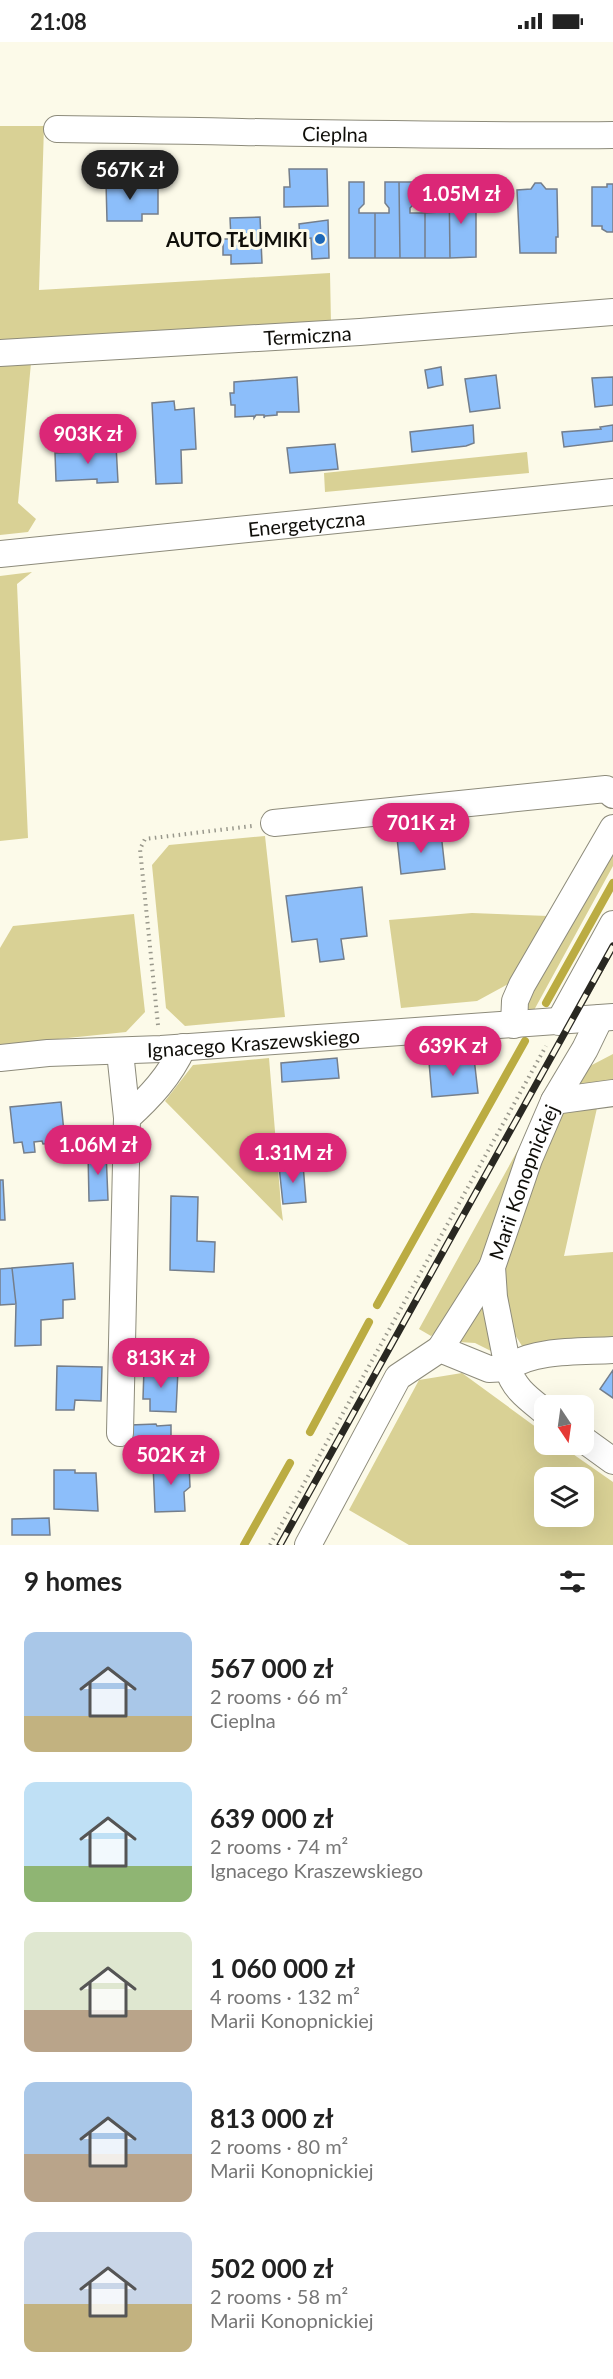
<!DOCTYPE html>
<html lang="en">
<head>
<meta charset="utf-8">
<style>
	body { margin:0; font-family:Lato,sans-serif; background:#f6f6f6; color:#222; height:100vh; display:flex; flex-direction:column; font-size:22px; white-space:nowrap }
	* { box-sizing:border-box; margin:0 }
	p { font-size:20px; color:#767676 }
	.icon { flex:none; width:33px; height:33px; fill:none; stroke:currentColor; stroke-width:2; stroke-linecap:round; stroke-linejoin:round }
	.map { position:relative; height:1503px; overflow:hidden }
	.side { display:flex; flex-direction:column; background:#fff; flex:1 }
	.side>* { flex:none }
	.needle { width:39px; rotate:167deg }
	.controls { position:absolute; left:534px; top:1353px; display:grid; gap:12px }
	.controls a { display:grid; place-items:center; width:60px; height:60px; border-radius:12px; background:#fff; box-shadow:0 6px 24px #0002; font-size:30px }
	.price { position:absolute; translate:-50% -51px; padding:0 14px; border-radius:21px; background:#db2777; color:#fff; font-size:20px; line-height:39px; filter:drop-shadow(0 2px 3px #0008) }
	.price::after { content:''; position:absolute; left:50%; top:36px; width:18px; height:14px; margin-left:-9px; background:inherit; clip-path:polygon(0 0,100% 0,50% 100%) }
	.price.current { background:#222; color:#fff }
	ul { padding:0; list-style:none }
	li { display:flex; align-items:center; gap:18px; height:150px; padding:0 24px }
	li span { display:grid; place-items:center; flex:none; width:168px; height:120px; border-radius:12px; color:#555 }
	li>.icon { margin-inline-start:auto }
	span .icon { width:72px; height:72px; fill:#fffc; stroke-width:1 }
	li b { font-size:26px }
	h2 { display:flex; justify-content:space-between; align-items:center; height:72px; padding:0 24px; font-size:26px }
	.status { display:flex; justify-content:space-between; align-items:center; height:42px; padding:0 30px; background:#fff; direction:ltr }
	.status svg { height:16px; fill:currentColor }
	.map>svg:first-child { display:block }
</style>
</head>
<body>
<div class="status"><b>21:08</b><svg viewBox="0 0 49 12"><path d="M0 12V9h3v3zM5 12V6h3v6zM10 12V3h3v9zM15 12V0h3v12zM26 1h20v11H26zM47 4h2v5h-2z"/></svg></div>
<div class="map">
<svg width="613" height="1503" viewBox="0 0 613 1503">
	<rect width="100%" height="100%" fill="#fcfae9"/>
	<!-- green -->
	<path fill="#d9d195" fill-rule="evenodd" d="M0 84H44L39 248 330 231 331 282 0 302Z
		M31 321 18 461 36 477 28 490 0 493V323Z
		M527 410 529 431 325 450 324 431Z
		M32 530 17 542 28 796 0 799V534Z
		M265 794 285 975 185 984 166 966 152 823 169 803Z
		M613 801V824L533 970 528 967 524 956Z
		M472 871 548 874 510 941 477 959 401 966 389 878Z
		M134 872 145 970 126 990 0 1003V906L13 884Z
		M613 1012V1045L572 1048 590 1024Z
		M269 1016 281 1163 283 1179 165 1059 193 1023Z
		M599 1057 564 1214 613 1210V1297L522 1304 509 1283 503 1232 560 1065Z
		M541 1066 485 1215 438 1288 431 1294 419 1287Z
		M483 1246 494 1307 491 1309 475 1301 459 1300Z
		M462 1331 544 1391V1402L560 1403 613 1440V1503H409L349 1468 419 1338ZM544 1436H584V1474H544Z"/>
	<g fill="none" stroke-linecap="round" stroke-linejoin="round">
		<!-- stream -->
		<path stroke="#bbac42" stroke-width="8" d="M546 961 613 841
			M377 1263 525 999
			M310 1390 369 1280
			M244 1503 290 1421"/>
	</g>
	<!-- building -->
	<path fill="#8cbefa" stroke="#747e8b" stroke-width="1.5" d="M289 127H327L328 164 284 165V145H290Z
		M106 140H142V145H158V172H142V179H107Z
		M349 140H364V162L359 167V171H375V216H349Z
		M385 140H399L400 216H375V171H389V166L385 161Z
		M399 140H414V162L410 166V171H425V216H400Z
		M435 140H449L450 216H425V171L440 170 439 166 435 162Z
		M449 140H464V162L460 166V170H476V215L450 216Z
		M535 141H541L546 147H557L558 195H556V211H520L517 148 531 147Z
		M607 142H613V190H607L602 187V184H592V145H607Z
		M260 175 262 221 231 222V213H223V197H231L230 176Z
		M328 178 329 216 312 217 311 196 300 197 299 182Z
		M441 325 443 343 428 346 425 328Z
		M496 333 500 366 470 370 465 337Z
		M297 335 299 370H277V373L265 374 264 376V373H256L254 376V374L235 375V363H231L230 351H234V340Z
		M613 335V363L595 365 592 336Z
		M174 359 175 368 194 366 196 407 181 408 182 441 156 442 152 361Z
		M473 383 474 401 466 404 412 410 410 390Z
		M613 383V399L564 405 562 390 601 387 600 385Z
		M335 402 338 427 290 431 287 406Z
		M116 403 118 440 97 441V437L56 439 55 411 85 410 84 404Z
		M441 791 445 827 401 832 397 796Z
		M362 845 367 894 341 897 344 917 320 920 317 897 292 900 286 854Z
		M469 1014 474 1016 478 1051 432 1055 429 1020 441 1017 447 1021 457 1020 461 1015Z
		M337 1016 339 1036 282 1040 281 1021Z
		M61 1060 65 1100 43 1102 42 1099 34 1100 35 1110 24 1111 22 1100 14 1101 10 1065Z
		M106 1109 108 1158 89 1159 88 1110Z
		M303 1122 306 1160 283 1162 279 1124Z
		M0 1138H3L5 1178H0Z
		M171 1154 198 1155 197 1199 215 1200 214 1230 170 1228Z
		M73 1221 75 1257 63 1258V1276L41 1278V1303L15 1304 16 1262 12 1226Z
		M12 1226 16 1262 0 1263V1227Z
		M57 1324 102 1325 101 1359 75 1358 74 1368H56Z
		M144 1326 178 1328 176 1370 150 1369V1357H143Z
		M613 1328V1356L600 1347Z
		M156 1382 157 1384 171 1383V1395L130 1396V1383Z
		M189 1421 190 1445 184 1450 185 1469 155 1470 153 1422Z
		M54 1428H75V1431H96L98 1469 54 1467Z
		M49 1476 50 1493H12V1477Z"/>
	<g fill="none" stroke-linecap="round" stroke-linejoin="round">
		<defs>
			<g id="street">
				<path id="s1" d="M57 87C242 89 427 95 613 93"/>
				<path id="s2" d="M0 311 360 290 613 270"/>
				<path id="s3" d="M0 512 613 450"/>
				<path d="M274 781 606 747 613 753"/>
				<path d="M559 980 613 882"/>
				<path d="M514 983 515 959 522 943 613 786"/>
				<path d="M120 1010 127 1076"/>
				<path id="s4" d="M0 1016 48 1011 161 1007 613 975"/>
				<path d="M554 1059 613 1051"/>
				<path d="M440 1307 492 1225"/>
				<path d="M544 1369C529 1357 513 1346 508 1326 533 1307 582 1310 613 1308"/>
				<path d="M120 1391 127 1076C150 1055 170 1034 183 1005"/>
				<path d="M584 1398 613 1419"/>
				<path id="s5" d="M308 1503 398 1335 440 1307 489 1327 508 1326 494 1255 492 1225 529 1117 554 1059 585 1007 600 976"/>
			</g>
		</defs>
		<!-- street casing -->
		<use href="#street" stroke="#8d8b7b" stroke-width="28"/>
		<!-- path -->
		<path stroke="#99988c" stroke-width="4" stroke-dasharray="1.5 4.5" stroke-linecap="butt" d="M158 983 140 807 145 797 252 784
			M270 1503 546 1004"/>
		<!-- street -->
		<use href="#street" stroke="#fff" stroke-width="26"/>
		<defs>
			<path id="rail" d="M280 1503 613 904"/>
		</defs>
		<!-- rail casing -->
		<use href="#rail" stroke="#292822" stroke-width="7"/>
		<!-- rail -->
		<use href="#rail" stroke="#fcfae9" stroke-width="4.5" stroke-dasharray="14" stroke-linecap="butt"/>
	</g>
	<!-- markers -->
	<circle fill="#1e68b8" stroke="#fcfae9" stroke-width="2" cx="320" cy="197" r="6"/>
	<g text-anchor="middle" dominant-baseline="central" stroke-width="6" stroke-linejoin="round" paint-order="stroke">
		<!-- street labels -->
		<g font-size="20" fill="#0f0e09" stroke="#fcfae9">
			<text stroke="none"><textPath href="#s1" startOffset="278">Cieplna</textPath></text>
			<text stroke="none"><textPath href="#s2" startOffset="308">Termiczna</textPath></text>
			<text stroke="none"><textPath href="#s3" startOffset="308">Energetyczna</textPath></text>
			<text stroke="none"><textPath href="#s4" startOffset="254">Ignacego Kraszewskiego</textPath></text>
			<text stroke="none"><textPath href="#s5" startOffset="506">Marii Konopnickiej</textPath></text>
		</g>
		<!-- poi labels -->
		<g font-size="20" font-weight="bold" fill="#0f0e09" stroke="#fcfae9" text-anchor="end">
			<text x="308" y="197">AUTO TŁUMIKI</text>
		</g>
	</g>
</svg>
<div class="controls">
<a><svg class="needle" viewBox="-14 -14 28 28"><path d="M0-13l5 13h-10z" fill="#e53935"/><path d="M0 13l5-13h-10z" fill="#767676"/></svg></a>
<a><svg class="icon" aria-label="layers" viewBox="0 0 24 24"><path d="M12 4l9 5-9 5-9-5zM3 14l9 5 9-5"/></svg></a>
</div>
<b class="price current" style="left:130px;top:159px">567K zł</b>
<b class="price" style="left:461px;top:183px">1.05M zł</b>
<b class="price" style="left:88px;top:423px">903K zł</b>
<b class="price" style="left:421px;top:812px">701K zł</b>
<b class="price" style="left:453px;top:1035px">639K zł</b>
<b class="price" style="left:98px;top:1134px">1.06M zł</b>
<b class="price" style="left:293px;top:1142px">1.31M zł</b>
<b class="price" style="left:161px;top:1347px">813K zł</b>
<b class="price" style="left:171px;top:1444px">502K zł</b>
</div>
<section class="side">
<h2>9 homes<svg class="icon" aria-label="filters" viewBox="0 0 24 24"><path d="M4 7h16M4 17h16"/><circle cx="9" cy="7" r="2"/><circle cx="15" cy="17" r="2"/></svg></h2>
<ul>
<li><span style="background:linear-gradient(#a9c7e8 70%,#c2b280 0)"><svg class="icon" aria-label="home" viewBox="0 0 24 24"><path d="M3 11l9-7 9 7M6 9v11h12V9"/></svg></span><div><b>567 000 zł</b><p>2 rooms · 66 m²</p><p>Cieplna</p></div></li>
<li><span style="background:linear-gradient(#bfe0f5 70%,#8fb573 0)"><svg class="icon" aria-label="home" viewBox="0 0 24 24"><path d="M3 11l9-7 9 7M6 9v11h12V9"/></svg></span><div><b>639 000 zł</b><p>2 rooms · 74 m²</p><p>Ignacego Kraszewskiego</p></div></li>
<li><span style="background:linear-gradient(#dfe7d0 65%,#b9a48a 0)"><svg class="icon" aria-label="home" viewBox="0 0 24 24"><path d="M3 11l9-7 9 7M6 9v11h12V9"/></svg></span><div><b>1 060 000 zł</b><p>4 rooms · 132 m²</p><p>Marii Konopnickiej</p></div></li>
<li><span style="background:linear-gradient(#a9c7e8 60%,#b9a48a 0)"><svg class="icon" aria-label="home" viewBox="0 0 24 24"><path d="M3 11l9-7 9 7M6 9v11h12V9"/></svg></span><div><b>813 000 zł</b><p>2 rooms · 80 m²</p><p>Marii Konopnickiej</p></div></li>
<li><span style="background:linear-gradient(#c9d6e8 60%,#c2b280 0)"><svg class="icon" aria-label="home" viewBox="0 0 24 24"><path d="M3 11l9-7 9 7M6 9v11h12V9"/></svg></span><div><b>502 000 zł</b><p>2 rooms · 58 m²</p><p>Marii Konopnickiej</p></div></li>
</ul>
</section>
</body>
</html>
